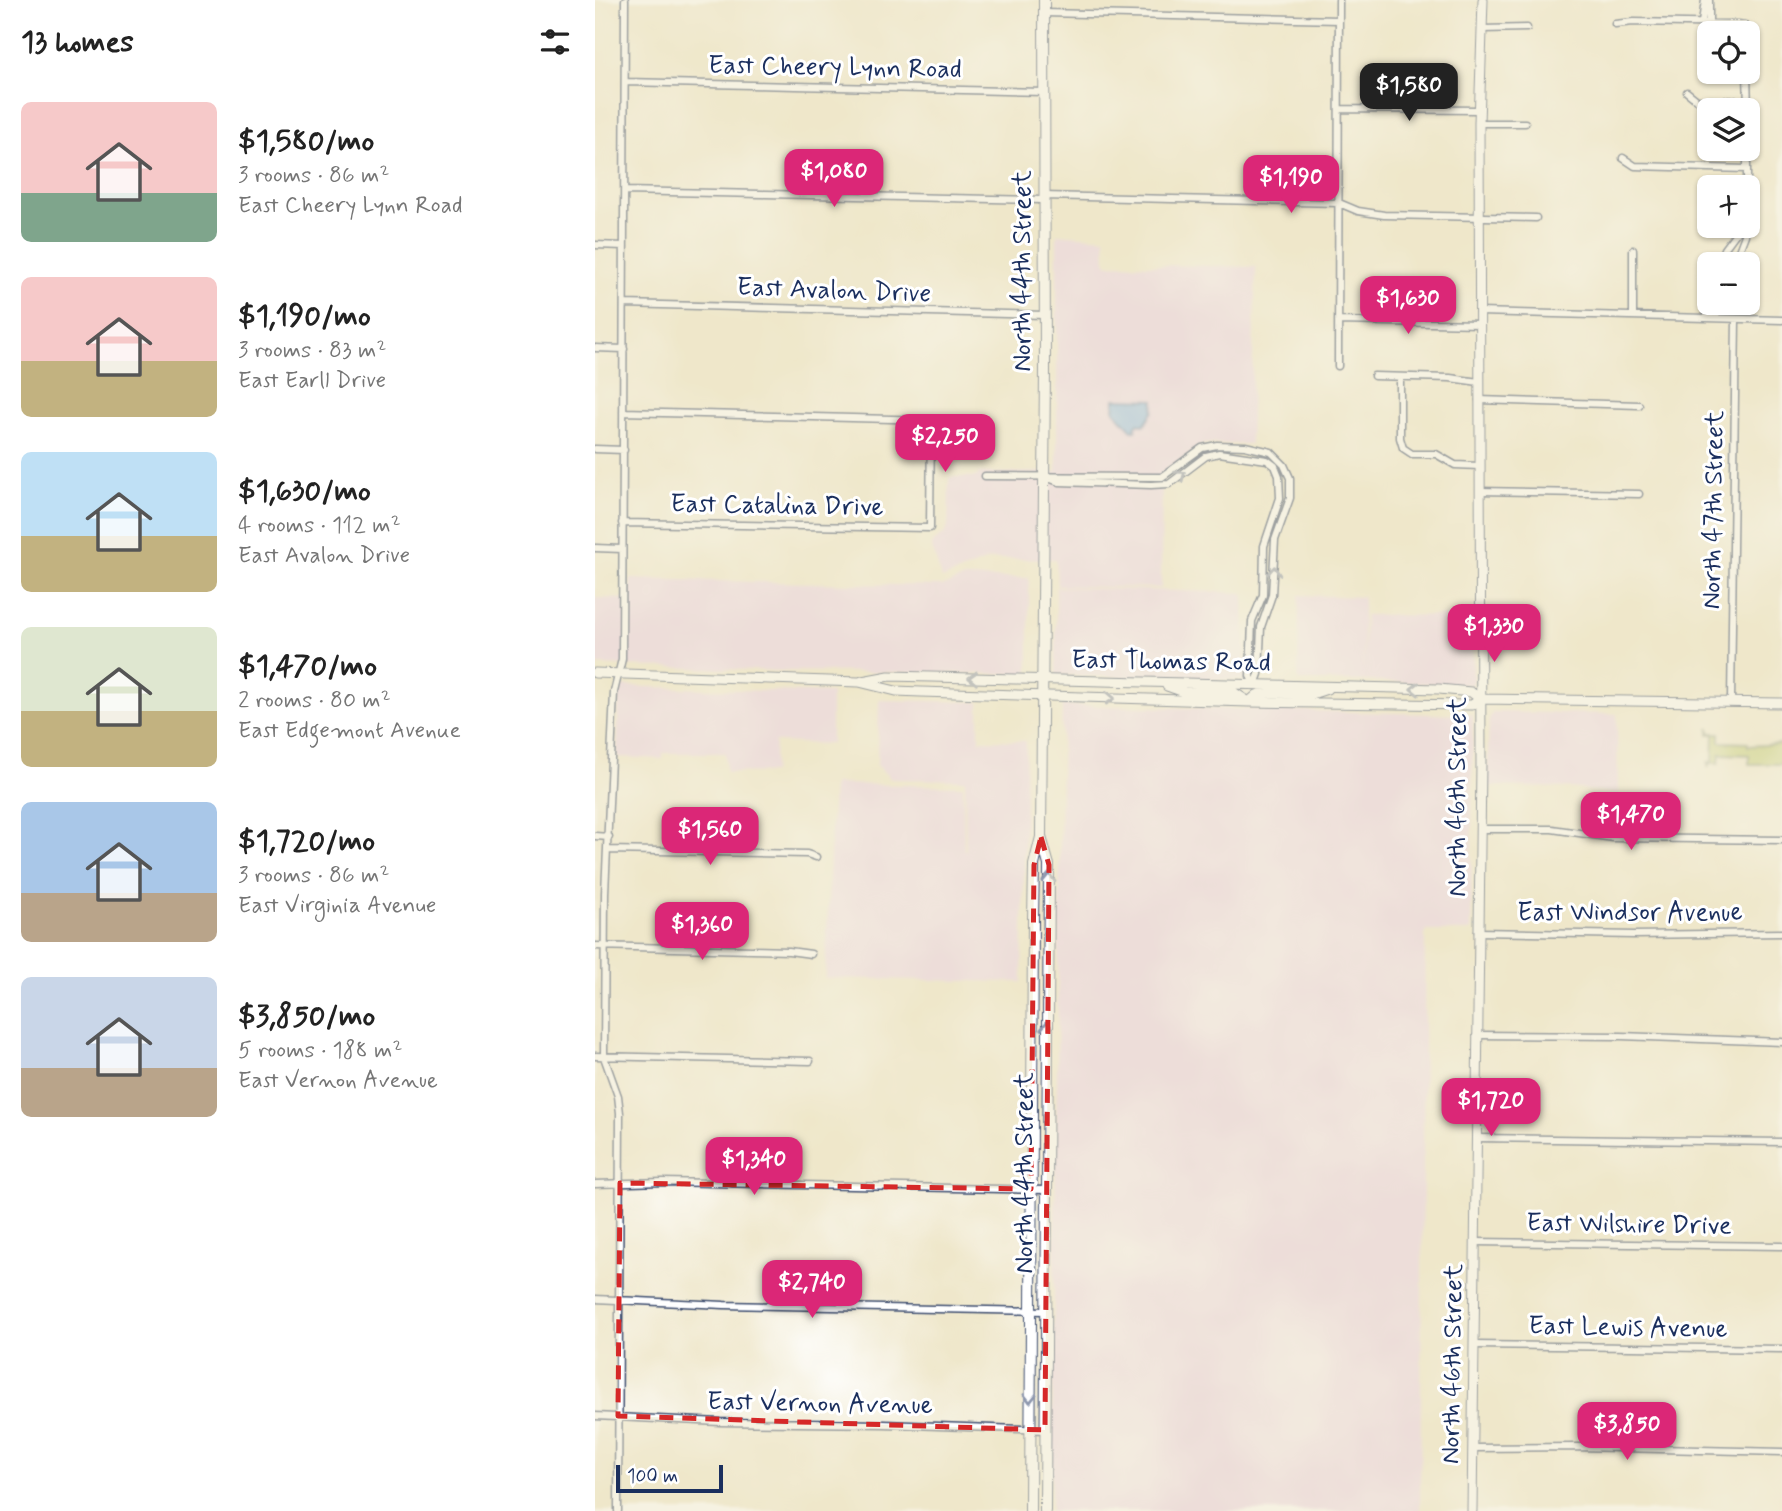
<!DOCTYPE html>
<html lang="en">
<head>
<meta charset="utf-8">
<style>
	body { margin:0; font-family:Mynerve,sans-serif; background:#f2f2f2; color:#222; height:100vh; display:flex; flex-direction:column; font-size:26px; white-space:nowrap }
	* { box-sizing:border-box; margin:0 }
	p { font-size:23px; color:#767676 }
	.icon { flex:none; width:38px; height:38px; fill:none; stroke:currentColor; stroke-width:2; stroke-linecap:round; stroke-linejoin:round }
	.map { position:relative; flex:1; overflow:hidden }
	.sheet { display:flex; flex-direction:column; background:#fff; width:595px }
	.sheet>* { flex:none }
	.controls { position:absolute; left:1102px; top:21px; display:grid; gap:14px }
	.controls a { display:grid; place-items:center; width:63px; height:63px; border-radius:10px; background:#fff; box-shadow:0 2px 5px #0004; font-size:35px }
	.scale { position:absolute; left:21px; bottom:18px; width:107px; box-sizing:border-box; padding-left:7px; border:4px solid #1b2f5e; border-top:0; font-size:19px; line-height:24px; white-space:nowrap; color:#1b2f5e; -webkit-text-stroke:5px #fff; paint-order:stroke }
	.price { position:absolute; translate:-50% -60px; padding:0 16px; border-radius:14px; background:#db2777; color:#fff; font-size:23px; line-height:46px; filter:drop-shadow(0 2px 4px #0008) }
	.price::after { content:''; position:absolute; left:50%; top:42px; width:21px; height:16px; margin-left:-10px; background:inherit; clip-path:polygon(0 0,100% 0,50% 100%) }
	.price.current { background:#222; color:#fff }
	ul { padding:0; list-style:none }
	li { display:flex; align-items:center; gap:21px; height:175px; padding:0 21px }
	li span { display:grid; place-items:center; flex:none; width:196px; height:140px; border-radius:10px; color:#555 }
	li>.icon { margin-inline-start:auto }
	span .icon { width:84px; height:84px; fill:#fffc; stroke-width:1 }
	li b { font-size:30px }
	h2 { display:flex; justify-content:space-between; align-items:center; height:84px; padding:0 21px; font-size:30px }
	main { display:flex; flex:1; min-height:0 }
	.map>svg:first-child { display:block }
</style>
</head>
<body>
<main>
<section class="sheet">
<h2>13 homes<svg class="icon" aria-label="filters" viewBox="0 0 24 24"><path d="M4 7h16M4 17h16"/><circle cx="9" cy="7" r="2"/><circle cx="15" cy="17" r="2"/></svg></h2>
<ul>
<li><span style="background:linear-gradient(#f6c9c9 65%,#7fa58c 0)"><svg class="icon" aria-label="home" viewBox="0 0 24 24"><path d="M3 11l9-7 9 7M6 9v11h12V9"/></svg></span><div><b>$1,580/mo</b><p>3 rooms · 86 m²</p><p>East Cheery Lynn Road</p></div></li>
<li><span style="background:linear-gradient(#f6c9c9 60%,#c2b280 0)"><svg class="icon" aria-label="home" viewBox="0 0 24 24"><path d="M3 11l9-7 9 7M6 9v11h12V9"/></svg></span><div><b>$1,190/mo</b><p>3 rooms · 83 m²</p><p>East Earll Drive</p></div></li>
<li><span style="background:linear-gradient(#bfe0f5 60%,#c2b280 0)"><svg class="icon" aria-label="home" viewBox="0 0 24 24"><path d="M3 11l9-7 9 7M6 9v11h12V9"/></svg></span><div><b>$1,630/mo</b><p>4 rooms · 112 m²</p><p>East Avalon Drive</p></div></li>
<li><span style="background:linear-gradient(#dfe7d0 60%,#c2b280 0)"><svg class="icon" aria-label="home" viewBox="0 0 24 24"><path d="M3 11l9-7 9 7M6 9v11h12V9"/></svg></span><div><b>$1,470/mo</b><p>2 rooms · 80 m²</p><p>East Edgemont Avenue</p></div></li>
<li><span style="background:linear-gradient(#a9c7e8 65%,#b9a48a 0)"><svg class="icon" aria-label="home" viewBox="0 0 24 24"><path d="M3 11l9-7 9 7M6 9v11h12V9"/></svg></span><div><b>$1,720/mo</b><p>3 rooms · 86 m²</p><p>East Virginia Avenue</p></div></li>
<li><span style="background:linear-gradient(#c9d6e8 65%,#b9a48a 0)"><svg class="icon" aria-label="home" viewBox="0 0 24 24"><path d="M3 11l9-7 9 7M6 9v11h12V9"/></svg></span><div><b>$3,850/mo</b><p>5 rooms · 188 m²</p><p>East Vernon Avenue</p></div></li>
</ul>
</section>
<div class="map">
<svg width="1187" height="1511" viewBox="0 0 1187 1511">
	<rect width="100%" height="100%" fill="#fff"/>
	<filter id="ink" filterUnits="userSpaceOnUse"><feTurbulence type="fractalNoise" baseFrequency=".0143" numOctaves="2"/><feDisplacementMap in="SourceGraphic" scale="14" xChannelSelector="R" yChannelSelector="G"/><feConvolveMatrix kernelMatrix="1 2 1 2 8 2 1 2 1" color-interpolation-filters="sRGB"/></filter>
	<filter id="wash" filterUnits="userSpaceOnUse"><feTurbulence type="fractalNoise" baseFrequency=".00686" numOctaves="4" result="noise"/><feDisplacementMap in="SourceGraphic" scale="28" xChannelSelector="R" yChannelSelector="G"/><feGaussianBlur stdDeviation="1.57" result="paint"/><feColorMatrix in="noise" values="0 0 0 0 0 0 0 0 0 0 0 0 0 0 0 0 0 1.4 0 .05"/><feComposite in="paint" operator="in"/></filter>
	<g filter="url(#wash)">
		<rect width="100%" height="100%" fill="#efe7cb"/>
		<!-- built -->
		<path fill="#ebd1eb" d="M462 234 510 238 511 264 661 267 655 444H609L567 474 566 588 462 586 461 559H395L347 579 336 544 349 534 353 527 354 477H381L384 473 462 472Z
			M369 578H434V674L190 671 0 665V598L35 599 36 579 348 586Z
			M461 587 649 593 650 680 461 675Z
			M704 595 768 597V670L770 615 878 616V685L768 681H703Z
			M24 686 236 693V744L180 742 178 773 131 772 130 753H68V759L22 757Z
			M284 700 384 702V740L431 741 427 982 230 978 238 784 368 786 369 850H371L370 780 296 779 282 765Z
			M467 705 878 715 876 931H830L825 1511H456Z
			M898 712 1022 714 1023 794 975 788 892 786 894 720Z"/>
		<!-- green -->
		<path fill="#bbc769" stroke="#6b7b64" stroke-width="2" d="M1114 728 1116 733H1125V742L1153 743V746L1187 744V764H1154V755L1125 754 1124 763H1115L1113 768V762H1118L1119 734H1114Z"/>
		<!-- water -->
		<path fill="#79ace6" stroke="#4a6ea2" stroke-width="2" d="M520 399 559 400 558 411 549 425 543 423 540 427 541 430H537L519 411Z"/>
	</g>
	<g filter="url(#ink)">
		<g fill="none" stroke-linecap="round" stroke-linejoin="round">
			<defs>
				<path id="street" d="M1114 0V23
					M449 13 744 20
					M1107 23 1110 0
					M1020 24 1038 22 1143 24 1150 25 1152 33
					M887 29 932 28
					M1152 72 1153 110
					M31 82 449 92
					M1092 92 1102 100 1153 101
					M745 109 885 110
					M884 123H930
					M1028 158 1040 166 1152 169
					M1152 187V149
					M29 191 448 200
					M448 196 744 203 763 211 789 215 941 218
					M0 245 29 246
					M1124 264 1129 249 1146 226
					M1139 264 1150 235V226
					M29 304 449 315
					M884 312 1187 320
					M1038 316V250
					M743 321 884 324
					M0 348 29 349
					M743 366 744 0
					M779 376 855 378 884 382
					M805 377V438L808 448 817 454H841L860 465 884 466
					M884 400 1044 405
					M0 449 29 450
					M390 476 567 477 607 448 622 445 650 446 676 452 689 465 695 478V498L680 540 677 595 666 627 664 674 660 685
					M453 478 464 482 556 485 574 484 611 456 624 453 672 460 680 466 684 476 685 498 669 546 668 595 657 621 655 676 660 685
					M885 491 1044 494
					M27 523 335 528 336 420 28 412
					M0 548 27 549
					M1136 702 1141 319
					M885 829H957L1018 838 1187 840
					M0 836 14 837
					M13 850 212 854 221 857
					M883 932 1039 935 1187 933
					M0 946 194 951 216 954
					M882 1035 1026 1036 1187 1042
					M0 1056 215 1061
					M881 1138 1187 1142
					M0 1184 68 1182 451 1190
					M880 1242 1187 1246
					M0 1299 129 1305 450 1311
					M879 1345 1187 1349
					M0 1416 125 1422 289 1424 450 1430
					M878 1448 983 1447 1187 1452
					M23 1511 25 1113 23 1096 9 1057 10 893 19 692 27 659 30 0"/>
				<path id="secondary" d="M0 673 264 682 301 691 326 692 654 702 877 705 885 699 1187 703
					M267 681 294 676 844 689 876 692 885 699
					M572 686 589 692 640 693 654 702
					M654 702 662 695 667 693 717 694 732 689
					M877 1511 886 764 884 123 888 0"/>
				<path id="primary" d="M449 0 450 369 446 837 454 865 450 1511
					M435 1511 438 920 439 865 446 837"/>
			</defs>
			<!-- street casing -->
			<use href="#street" stroke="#3b4b6e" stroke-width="9"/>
			<!-- secondary casing -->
			<use href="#secondary" stroke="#3b4b6e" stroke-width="11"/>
			<!-- primary casing -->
			<use href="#primary" stroke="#3b4b6e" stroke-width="12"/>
			<!-- street -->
			<use href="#street" stroke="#fff" stroke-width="6"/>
			<!-- secondary -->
			<use href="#secondary" stroke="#fff" stroke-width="9"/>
			<!-- primary -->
			<use href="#primary" stroke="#fff" stroke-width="10"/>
		</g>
		<!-- one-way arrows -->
		<defs><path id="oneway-chevron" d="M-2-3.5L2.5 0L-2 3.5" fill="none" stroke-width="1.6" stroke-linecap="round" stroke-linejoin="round" transform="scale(1.75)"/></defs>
		<g stroke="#8d97ae">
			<use href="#oneway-chevron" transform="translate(586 475) rotate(-37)"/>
			<use href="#oneway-chevron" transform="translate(679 571) rotate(-86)"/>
			<use href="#oneway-chevron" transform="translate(378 678) rotate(-178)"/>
			<use href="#oneway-chevron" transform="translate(820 689) rotate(-179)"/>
			<use href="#oneway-chevron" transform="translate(515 698) rotate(2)"/>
			<use href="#oneway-chevron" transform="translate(454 878) rotate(-89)"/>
			<use href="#oneway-chevron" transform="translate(452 1026) rotate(-90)"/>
			<use href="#oneway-chevron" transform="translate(435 1398) rotate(90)"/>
		</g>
	</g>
	<!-- marked area -->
	<path d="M0 0H1187V1511H0ZM446 837 454 865 450 1430 23 1416 25 1183 436 1189 439 865Z" fill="#efe7cb" fill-opacity=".55" fill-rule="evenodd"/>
	<path fill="none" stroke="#d62828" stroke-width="5" stroke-dasharray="14 9" stroke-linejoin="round" d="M446 837 454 865 450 1430 23 1416 25 1183 436 1189 439 865Z"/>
	<g text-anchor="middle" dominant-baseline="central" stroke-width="6" stroke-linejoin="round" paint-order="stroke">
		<!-- street labels -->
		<g font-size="26" fill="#1b2f5e" stroke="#fff">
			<text transform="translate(240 68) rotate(1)">East Cheery Lynn Road</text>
			<text transform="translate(428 271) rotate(-90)">North 44th Street</text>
			<text transform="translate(239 291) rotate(2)">East Avalon Drive</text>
			<text transform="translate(182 506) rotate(1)">East Catalina Drive</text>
			<text transform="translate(1119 510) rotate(-89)">North 47th Street</text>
			<text transform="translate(576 662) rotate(1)">East Thomas Road</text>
			<text transform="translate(863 797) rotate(-90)">North 46th Street</text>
			<text x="1035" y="913">East Windsor Avenue</text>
			<text transform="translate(430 1173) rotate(-90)">North 44th Street</text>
			<text transform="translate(1034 1225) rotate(1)">East Wilshire Drive</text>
			<text transform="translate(1033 1328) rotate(1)">East Lewis Avenue</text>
			<text transform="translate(858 1364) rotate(-89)">North 46th Street</text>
			<text transform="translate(225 1404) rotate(1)">East Vernon Avenue</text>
		</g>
	</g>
</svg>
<div class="controls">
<a><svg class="icon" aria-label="locate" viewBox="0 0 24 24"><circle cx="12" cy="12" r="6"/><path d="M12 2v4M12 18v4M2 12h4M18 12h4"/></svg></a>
<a><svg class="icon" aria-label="layers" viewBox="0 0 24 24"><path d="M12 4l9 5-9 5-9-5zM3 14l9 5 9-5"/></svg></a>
<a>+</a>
<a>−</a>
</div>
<div class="scale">100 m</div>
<b class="price current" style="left:814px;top:123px">$1,580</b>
<b class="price" style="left:239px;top:209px">$1,080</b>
<b class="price" style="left:696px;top:215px">$1,190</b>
<b class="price" style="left:813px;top:336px">$1,630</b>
<b class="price" style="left:350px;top:474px">$2,250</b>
<b class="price" style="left:899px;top:664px">$1,330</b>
<b class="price" style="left:1036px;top:852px">$1,470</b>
<b class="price" style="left:115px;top:867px">$1,560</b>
<b class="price" style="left:107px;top:962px">$1,360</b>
<b class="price" style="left:896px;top:1138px">$1,720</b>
<b class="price" style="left:159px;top:1197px">$1,340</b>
<b class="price" style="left:217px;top:1320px">$2,740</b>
<b class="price" style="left:1032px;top:1462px">$3,850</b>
</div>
</main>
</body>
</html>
